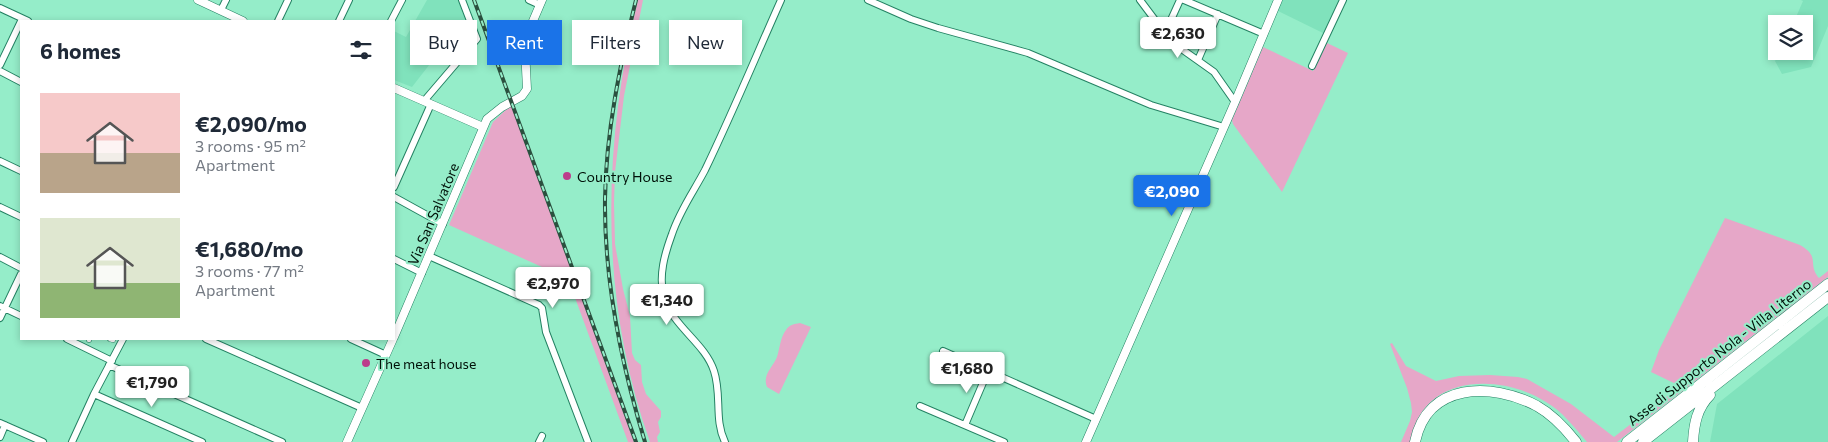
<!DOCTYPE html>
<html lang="en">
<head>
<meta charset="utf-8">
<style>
	body { margin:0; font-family:Commissioner,sans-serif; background:#f2f2f3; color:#1f2937; height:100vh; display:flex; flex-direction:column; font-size:19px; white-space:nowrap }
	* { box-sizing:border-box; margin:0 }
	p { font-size:16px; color:#747a83 }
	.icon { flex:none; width:28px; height:28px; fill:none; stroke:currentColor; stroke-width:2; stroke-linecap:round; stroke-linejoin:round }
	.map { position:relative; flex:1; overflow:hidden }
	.details { position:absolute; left:20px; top:20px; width:375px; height:320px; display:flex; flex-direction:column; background:#fff; border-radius:0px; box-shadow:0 2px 8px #0003 }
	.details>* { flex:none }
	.banner { position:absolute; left:410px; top:20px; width:475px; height:45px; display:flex; gap:10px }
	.fabs { position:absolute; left:1768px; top:15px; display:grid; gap:10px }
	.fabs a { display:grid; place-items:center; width:45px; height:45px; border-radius:0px; background:#fff; box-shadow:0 2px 8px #0003; font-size:25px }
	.price { position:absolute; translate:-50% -42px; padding:0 11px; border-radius:5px; background:#fff; color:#222; font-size:16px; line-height:32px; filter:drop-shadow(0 1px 2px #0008) }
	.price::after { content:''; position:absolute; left:50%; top:30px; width:15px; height:11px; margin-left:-8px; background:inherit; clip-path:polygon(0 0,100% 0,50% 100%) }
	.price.selected { background:#1a73e8; color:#fff }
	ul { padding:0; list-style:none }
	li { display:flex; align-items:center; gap:15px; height:125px; padding:0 20px }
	li span { display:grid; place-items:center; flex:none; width:140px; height:100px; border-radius:0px; color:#555 }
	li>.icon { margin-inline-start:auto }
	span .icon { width:60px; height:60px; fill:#fffc; stroke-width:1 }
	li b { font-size:21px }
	h2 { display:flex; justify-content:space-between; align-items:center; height:60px; padding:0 20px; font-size:21px }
	.chip { padding:0 18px; border-radius:0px; background:#fff; box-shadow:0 2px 8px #0003; font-size:18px; line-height:45px }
	.chip.selected { background:#1a73e8; color:#fff }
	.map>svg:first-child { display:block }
</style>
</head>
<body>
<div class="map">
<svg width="1828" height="442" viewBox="0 0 1828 442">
	<rect width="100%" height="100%" fill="#95edc9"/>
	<!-- built -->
	<path fill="#80e2bc" d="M427 0H458L465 19 412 87 394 80V31L406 37Z
		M1280 0H1341L1325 34 1276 10Z
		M1801 0H1828V26L1811 67 1782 74 1775 61 1780 51H1804V24H1793L1803 1Z
		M1828 316V442H1710L1717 404Z"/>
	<!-- green -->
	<path fill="#e6a7c8" d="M638 0H643L624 96 615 172 614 203 615 244 623 289 630 316 632 353 635 360 641 365 642 382 646 394 661 411V417L658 422 660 432 657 437 658 442H650C599 299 602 146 638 0Z
		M1327 43 1348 53 1282 192 1233 124 1232 120 1263 47 1313 71Z
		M511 105 634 442H628L570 284C561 276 547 279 542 267L449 225 493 122Z
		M1725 218 1800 245C1821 257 1807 264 1819 278L1828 271V277L1617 442H1587C1574 427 1563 412 1546 402 1499 372 1420 375 1411 442H1401L1410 421 1412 412 1411 403 1407 388 1390 344 1392 343 1406 366 1436 381 1459 376 1490 375 1518 377 1527 379 1571 404 1614 437 1680 386 1651 372 1659 350Z
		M800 323 811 327 779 394 767 387C762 375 773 367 777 357 780 348 780 338 786 330 789 325 794 324 800 323Z"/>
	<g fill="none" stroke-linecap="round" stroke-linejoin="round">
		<defs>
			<path id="pedestrian" d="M110 339 113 340
				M89 340V339"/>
			<path id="minor" d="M529 0 540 5
				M868 0 911 19 938 28 1028 53 1151 105 1224 127
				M1140 0 1158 24 1176 45 1214 72 1235 102
				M1184 0 1264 34
				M0 8 28 21
				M221 10 226 0
				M278 21 288 0
				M339 21 349 0
				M391 21 402 0
				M1165 33 1180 0
				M1198 60 1218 14
				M0 65 22 19
				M1312 66 1343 0
				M0 71 21 82
				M424 101 477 39 462 0
				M0 161 21 171
				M394 187 431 104
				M394 197 443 224
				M0 207 21 217
				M429 256 539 305 542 308 546 332 588 442
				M0 257 21 268
				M394 259 422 273
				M0 306 21 316
				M0 318 21 274
				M67 339 112 361
				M206 339 362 408
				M351 339 386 355
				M943 351 1096 419
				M109 365 282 442
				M94 394 202 442
				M920 406 1004 442
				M0 423 43 442
				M965 425 988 371
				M0 437 5 425
				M72 442 94 394 123 339
				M539 442 542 436
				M725 442C714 420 722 395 714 371 705 343 673 327 664 297 658 276 665 253 672 234 680 210 694 191 705 170 732 114 756 56 781 0"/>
			<path id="tertiary" d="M198 0 243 21
				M394 88 483 127
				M394 337 487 119 502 107 522 96 527 89 525 48 527 35 542 0
				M347 442 393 339
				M1086 442 1235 102 1278 0"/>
			<path id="trunk" d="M1415 442C1427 382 1492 382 1537 406 1553 415 1565 428 1576 442
				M1627 442 1828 284
				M1643 442 1828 297
				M1693 442C1694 424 1697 408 1710 395"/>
		</defs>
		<!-- pedestrian casing -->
		<use href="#pedestrian" stroke="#248263" stroke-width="5.5"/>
		<!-- minor casing -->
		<use href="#minor" stroke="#248263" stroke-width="8"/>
		<!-- tertiary casing -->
		<use href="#tertiary" stroke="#248263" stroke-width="9"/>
		<!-- trunk casing -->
		<use href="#trunk" stroke="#248263" stroke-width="11"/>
		<!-- pedestrian -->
		<use href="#pedestrian" stroke="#fff" stroke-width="4.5"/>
		<!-- minor -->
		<use href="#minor" stroke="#fff" stroke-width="6"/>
		<!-- tertiary -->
		<use href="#tertiary" stroke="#fff" stroke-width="8"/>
		<!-- trunk -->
		<use href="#trunk" stroke="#fff" stroke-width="10"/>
		<defs>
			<path id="rail" d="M474 0 636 442
				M636 0C620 65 606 131 605 199 604 282 621 363 645 442"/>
		</defs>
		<!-- rail casing -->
		<use href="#rail" stroke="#2b503f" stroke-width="4"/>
		<!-- rail -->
		<use href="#rail" stroke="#95edc9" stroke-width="2" stroke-dasharray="5.5" stroke-linecap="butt"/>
	</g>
	<!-- markers -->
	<g fill="#bc3d8b" stroke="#95edc9" stroke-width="2">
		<circle cx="567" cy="176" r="5"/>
		<circle cx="366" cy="363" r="5"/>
	</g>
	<g text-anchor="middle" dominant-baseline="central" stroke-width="4" stroke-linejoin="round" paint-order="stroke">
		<!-- poi labels -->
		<g font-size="14" fill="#001108" stroke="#95edc9" text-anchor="start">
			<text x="577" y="176">Country House</text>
			<text x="376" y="363">The meat house</text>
		</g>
		<!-- street labels -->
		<g font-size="14" fill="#001108" stroke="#95edc9">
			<text transform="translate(433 214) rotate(-67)">Via San Salvatore</text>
			<text transform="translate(1719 352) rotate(-38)">Asse di Supporto Nola - Villa Literno</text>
		</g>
	</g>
</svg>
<div class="fabs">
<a><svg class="icon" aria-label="layers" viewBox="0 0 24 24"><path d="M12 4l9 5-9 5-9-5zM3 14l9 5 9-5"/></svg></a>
</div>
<b class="price" style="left:1178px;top:59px">€2,630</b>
<b class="price selected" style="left:1172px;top:217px">€2,090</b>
<b class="price" style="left:553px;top:309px">€2,970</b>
<b class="price" style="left:667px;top:326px">€1,340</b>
<b class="price" style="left:967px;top:394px">€1,680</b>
<b class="price" style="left:152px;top:408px">€1,790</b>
<div class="banner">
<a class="chip">Buy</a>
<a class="chip selected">Rent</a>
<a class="chip">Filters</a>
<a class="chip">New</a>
</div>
<section class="details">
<h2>6 homes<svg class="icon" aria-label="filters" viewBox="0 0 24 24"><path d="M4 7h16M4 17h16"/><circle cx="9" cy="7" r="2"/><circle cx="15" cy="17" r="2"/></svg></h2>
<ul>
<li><span style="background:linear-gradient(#f6c9c9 60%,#b9a48a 0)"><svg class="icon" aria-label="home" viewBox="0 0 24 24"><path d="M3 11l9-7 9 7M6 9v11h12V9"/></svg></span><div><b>€2,090/mo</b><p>3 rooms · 95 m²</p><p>Apartment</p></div></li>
<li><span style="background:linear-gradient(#dfe7d0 65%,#8fb573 0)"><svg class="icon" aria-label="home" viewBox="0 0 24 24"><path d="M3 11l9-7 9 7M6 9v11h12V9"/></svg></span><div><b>€1,680/mo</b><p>3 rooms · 77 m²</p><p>Apartment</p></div></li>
</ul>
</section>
</div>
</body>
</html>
